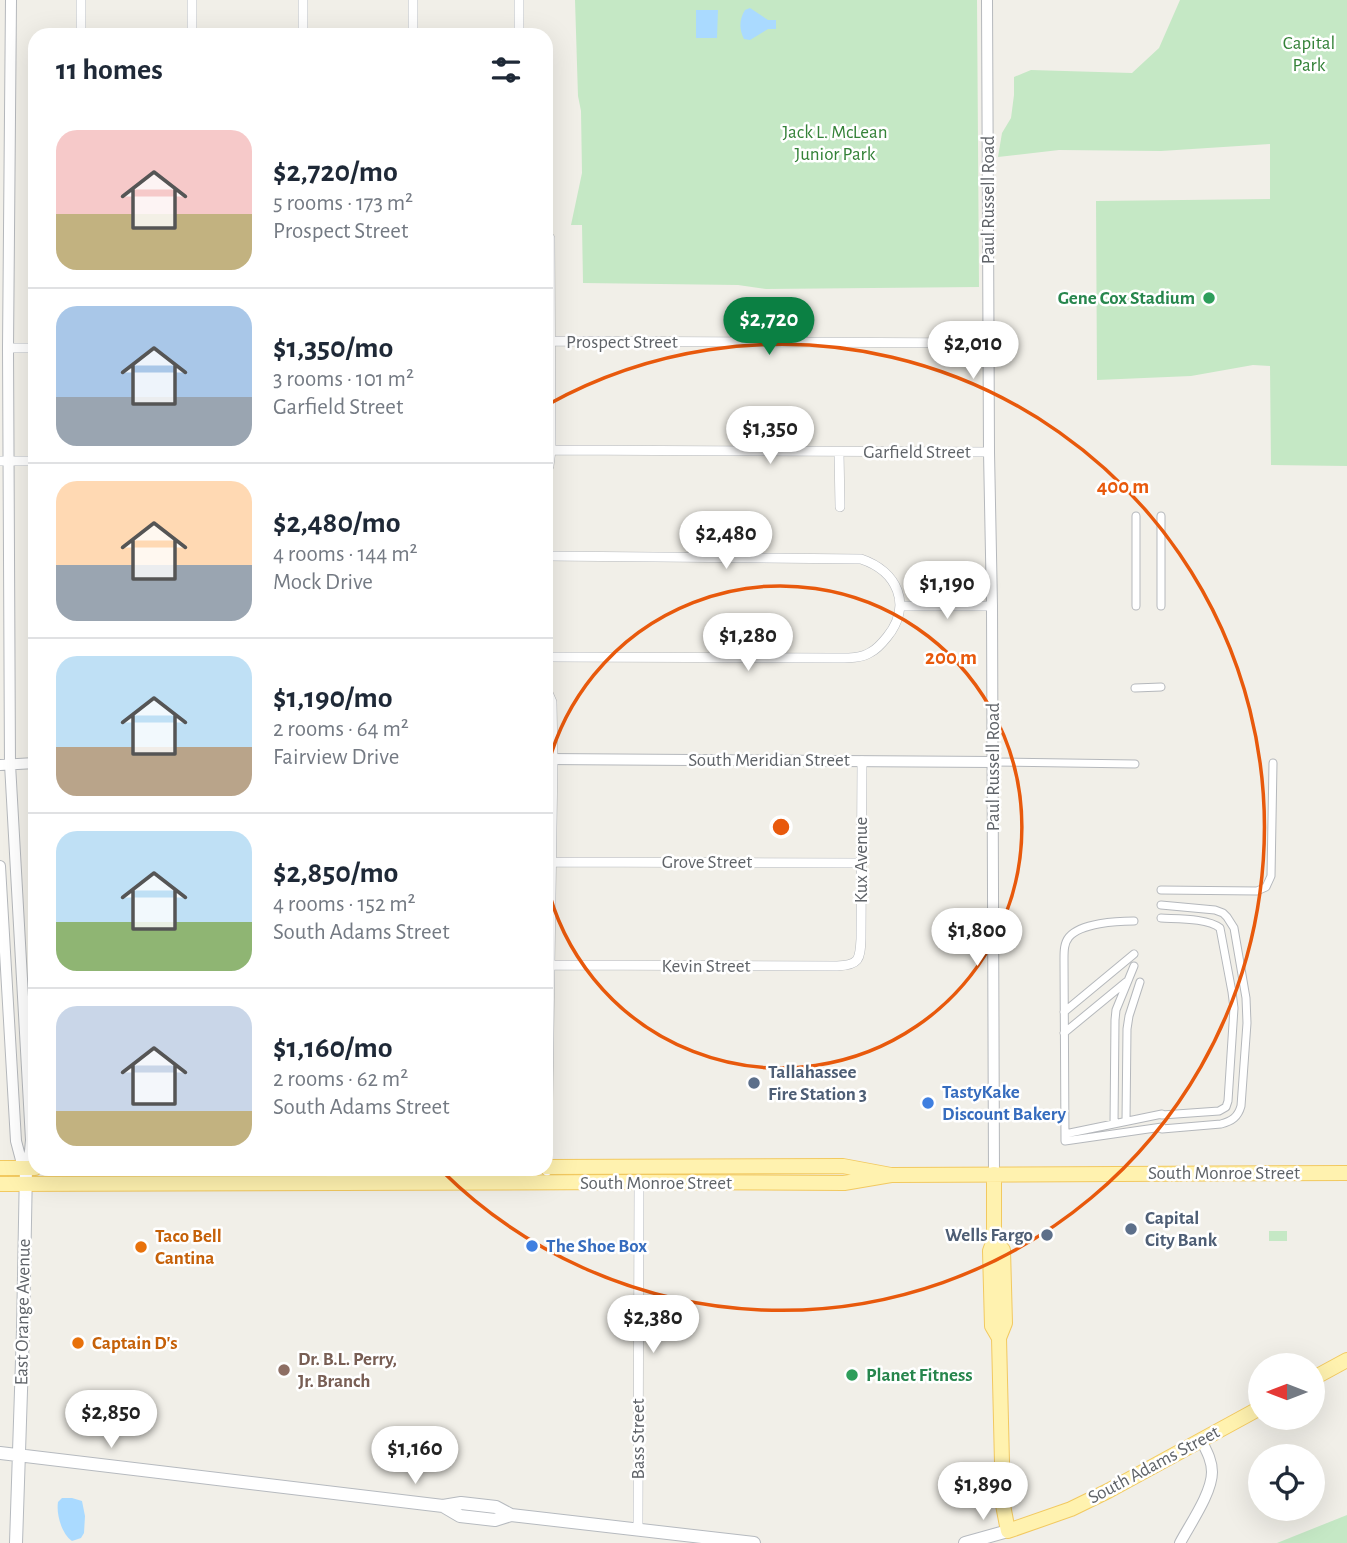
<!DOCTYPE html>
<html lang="en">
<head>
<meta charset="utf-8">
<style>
	body { margin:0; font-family:"Alegreya Sans",sans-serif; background:#f2f2f3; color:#1f2937; height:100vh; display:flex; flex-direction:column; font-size:26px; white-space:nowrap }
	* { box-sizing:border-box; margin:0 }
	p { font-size:23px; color:#747a83 }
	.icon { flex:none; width:38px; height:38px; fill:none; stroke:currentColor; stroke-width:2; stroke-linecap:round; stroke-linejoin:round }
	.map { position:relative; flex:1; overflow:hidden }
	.sheet { position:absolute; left:28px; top:28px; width:525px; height:1148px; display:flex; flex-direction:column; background:#fff; border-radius:21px; box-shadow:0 7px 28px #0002 }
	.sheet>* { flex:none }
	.needle { width:46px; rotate:270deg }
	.tools { position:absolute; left:1248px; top:1353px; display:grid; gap:14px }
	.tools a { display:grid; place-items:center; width:77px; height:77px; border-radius:50%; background:#fff; box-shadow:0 7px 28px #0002; font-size:35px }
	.price { position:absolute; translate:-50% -60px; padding:0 16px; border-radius:24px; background:#fff; color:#222; font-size:23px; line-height:46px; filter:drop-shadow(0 2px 4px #0008) }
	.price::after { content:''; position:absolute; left:50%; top:42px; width:21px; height:16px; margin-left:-10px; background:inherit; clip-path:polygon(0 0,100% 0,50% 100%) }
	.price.on { background:#0b8043; color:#fff }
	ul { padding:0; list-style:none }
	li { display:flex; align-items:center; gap:21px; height:175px; padding:0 28px }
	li+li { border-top:2px solid #e0e1e3 }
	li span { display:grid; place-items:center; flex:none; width:196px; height:140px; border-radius:21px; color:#555 }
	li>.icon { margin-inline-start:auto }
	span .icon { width:84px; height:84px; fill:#fffc; stroke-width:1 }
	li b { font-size:30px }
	h2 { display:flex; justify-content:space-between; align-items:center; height:84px; padding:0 28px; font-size:30px }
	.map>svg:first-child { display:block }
</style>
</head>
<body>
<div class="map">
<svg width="1347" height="1543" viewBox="0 0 1347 1543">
	<rect width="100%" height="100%" fill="#f1efe8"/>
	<!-- green -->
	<path fill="#c5e8c5" d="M575 0H977L979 287 766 289 738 285 583 283 582 225H571L582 173 581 111 578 96Z
		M1180 0H1347V466L1271 465 1270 366 1253 365 1191 376 1097 380 1096 201 1270 199V144L1161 151 1059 150 998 157 1002 133 1011 118 1014 95V77L1031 70 1132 73 1159 48Z
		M1269 1231H1287V1241H1269Z
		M1347 1515V1543H1277Z"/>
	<!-- water -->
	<path fill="#aadaff" d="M750 8 768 20H776V29H768L750 40 744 39C739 29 739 20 745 10Z
		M696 10H718L717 38H696Z
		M62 1498H72L82 1501 85 1516 84 1533 81 1538 72 1541C62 1534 56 1515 58 1502Z"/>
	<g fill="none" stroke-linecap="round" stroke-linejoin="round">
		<defs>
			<path id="pedestrian" d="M1161 516V606
				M1136 606V516
				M1135 688 1161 687
				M993 762 1135 764
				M1161 890 1257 891 1266 887 1271 876 1273 763
				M1161 905 1215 910 1223 913 1227 917 1234 928 1246 998 1247 1023 1241 1106C1238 1117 1232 1121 1221 1124L1162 1129
				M1161 918C1177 919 1208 918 1220 928L1232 992 1234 1008 1228 1101 1226 1107 1219 1111 1162 1115
				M1134 921C1117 921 1081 923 1069 937 1064 943 1064 951 1064 959L1065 1141 1162 1127
				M1064 1012 1134 954
				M1064 1033 1126 982
				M1126 1121 1127 1029 1129 1016 1140 982
				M1114 1124 1115 1020 1116 1010 1134 966
				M1065 1134 1162 1114"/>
			<path id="minor" d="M81 35V0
				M192 35V0
				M303 35V0
				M413 35V0
				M519 35V0
				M546 233 550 238 551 450 549 466 546 473
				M550 341 988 343
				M8 348H35
				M551 450 989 452
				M839 452 840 507
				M0 461H35
				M546 556 861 559C897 571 913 605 887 637 883 642 877 649 871 652 861 659 845 658 833 658L546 657
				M901 606H992
				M546 688 552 702 553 759 547 1171
				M552 862 861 863
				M551 965 837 966C859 965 860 960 861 939L862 761
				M638 1529 639 1182"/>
			<path id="tertiary" d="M11 0 8 348 10 764 31 1140 30 1151 26 1168
				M987 0 989 452 992 606 994 1174
				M546 759 993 762
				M0 765 35 763
				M0 866 16 1141 21 1160 26 1168
				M1180 1543C1190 1524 1212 1493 1212 1472 1212 1460 1206 1450 1201 1440"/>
			<path id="secondary" d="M0 1453 443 1506 461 1503 496 1507 511 1515 754 1543
				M443 1506 460 1516 495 1520 511 1515
				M16 1543 23 1330 26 1168
				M965 1543 1008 1531"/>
			<path id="primary" d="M546 1167 843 1166 891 1175 1347 1173
				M0 1168H35
				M994 1174V1240L990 1251 992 1326 999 1338
				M0 1184 639 1182 844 1183 891 1175
				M994 1240 1003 1250 1005 1323 999 1338 1003 1505 1008 1531 1071 1509 1108 1491 1260 1408
				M1312 1379 1347 1360"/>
		</defs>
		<!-- pedestrian casing -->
		<use href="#pedestrian" stroke="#b5b8bc" stroke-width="9"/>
		<!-- minor casing -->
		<use href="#minor" stroke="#b5b8bc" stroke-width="10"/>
		<!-- tertiary casing -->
		<use href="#tertiary" stroke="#b5b8bc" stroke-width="12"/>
		<!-- secondary casing -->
		<use href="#secondary" stroke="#b6babf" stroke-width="14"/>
		<!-- primary casing -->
		<use href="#primary" stroke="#f2c960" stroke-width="16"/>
		<!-- pedestrian -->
		<use href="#pedestrian" stroke="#fff" stroke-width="7"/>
		<!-- minor -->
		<use href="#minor" stroke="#fff" stroke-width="9"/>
		<!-- tertiary -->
		<use href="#tertiary" stroke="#fff" stroke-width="10"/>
		<!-- secondary -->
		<use href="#secondary" stroke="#fff" stroke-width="12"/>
		<!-- primary -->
		<use href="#primary" stroke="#fff2af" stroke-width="14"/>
	</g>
	<!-- distance rings -->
	<g fill="none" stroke="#e8590c" stroke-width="3.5">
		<path d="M546 773A241 241 0 1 1 546 881"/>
		<path d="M547 405A483 483 0 1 1 442 1171"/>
	</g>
	<!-- markers -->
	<g fill="#2e9e5b" stroke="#fff" stroke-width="2.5">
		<circle cx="1209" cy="298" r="7"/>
		<circle cx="852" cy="1375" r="7"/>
	</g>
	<g fill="#5c6f8a" stroke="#fff" stroke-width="2.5">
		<circle cx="754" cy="1083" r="7"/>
		<circle cx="1131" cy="1229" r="7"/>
		<circle cx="1047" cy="1235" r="7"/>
	</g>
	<g fill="#3f7fe0" stroke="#fff" stroke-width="2.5">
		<circle cx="928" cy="1103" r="7"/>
		<circle cx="532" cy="1246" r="7"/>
	</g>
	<g fill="#e8710a" stroke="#fff" stroke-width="2.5">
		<circle cx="141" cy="1247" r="7"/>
		<circle cx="78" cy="1343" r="7"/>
	</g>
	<circle fill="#8d6e63" stroke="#fff" stroke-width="2.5" cx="284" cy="1370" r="7"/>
	<g text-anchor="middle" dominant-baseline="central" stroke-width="5" stroke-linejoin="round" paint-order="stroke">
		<!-- park labels -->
		<g font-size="19" fill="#348238" stroke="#fff">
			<text x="1309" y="43">Capital<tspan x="1309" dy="22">Park</tspan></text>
			<text x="835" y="132">Jack L. McLean<tspan x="835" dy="22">Junior Park</tspan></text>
		</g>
		<!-- street labels -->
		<g font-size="19" fill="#5f6368" stroke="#fff">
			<text transform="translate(988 200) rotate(-90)">Paul Russell Road</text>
			<text x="622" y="342">Prospect Street</text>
			<text x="917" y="452">Garfield Street</text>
			<text x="769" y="760">South Meridian Street</text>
			<text transform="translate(993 767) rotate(-90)">Paul Russell Road</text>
			<text transform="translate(861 860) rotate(-90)">Kux Avenue</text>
			<text x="707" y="862">Grove Street</text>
			<text x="706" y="966">Kevin Street</text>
			<text x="1224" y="1173">South Monroe Street</text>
			<text x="656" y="1183">South Monroe Street</text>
			<text transform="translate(23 1312) rotate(-89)">East Orange Avenue</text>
			<text transform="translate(638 1439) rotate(-90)">Bass Street</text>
			<text transform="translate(1154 1465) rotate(-28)">South Adams Street</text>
		</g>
		<!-- leisure labels -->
		<g font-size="19" font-weight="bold" fill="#27864d" stroke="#fff" text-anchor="end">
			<text x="1195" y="298">Gene Cox Stadium</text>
			<text x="866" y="1375" text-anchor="start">Planet Fitness</text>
		</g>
		<!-- service labels -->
		<g font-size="19" font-weight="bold" fill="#4e5e75" stroke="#fff" text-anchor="start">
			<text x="768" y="1072">Tallahassee<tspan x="768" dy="22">Fire Station 3</tspan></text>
			<text x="1145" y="1218">Capital<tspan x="1145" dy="22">City Bank</tspan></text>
			<text x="1033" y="1235" text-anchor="end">Wells Fargo</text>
		</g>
		<!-- shop labels -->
		<g font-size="19" font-weight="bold" fill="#366cbe" stroke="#fff" text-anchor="start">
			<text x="942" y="1092">TastyKake<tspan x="942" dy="22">Discount Bakery</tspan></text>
			<text x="546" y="1246">The Shoe Box</text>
		</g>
		<!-- food labels -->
		<g font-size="19" font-weight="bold" fill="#c56008" stroke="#fff" text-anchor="start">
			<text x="155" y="1236">Taco Bell<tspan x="155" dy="22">Cantina</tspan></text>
			<text x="92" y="1343">Captain D's</text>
		</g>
		<!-- education labels -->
		<g font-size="19" font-weight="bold" fill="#785e54" stroke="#fff" text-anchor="start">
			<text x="298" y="1359">Dr. B.L. Perry,<tspan x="298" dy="22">Jr. Branch</tspan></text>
		</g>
	</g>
	<circle cx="781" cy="827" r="10" fill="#e8590c" stroke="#fff" stroke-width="3.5"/>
	<g font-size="21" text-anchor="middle" font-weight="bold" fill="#e8590c" stroke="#fff" stroke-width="5" stroke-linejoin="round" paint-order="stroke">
		<text x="1123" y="493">400 m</text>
		<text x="951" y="664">200 m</text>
	</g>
</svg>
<div class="tools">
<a><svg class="needle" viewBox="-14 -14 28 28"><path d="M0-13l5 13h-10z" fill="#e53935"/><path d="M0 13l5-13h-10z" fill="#747a83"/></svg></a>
<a><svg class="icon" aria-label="locate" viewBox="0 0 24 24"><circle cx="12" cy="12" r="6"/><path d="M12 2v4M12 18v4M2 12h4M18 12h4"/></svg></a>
</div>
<b class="price on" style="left:769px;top:357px">$2,720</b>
<b class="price" style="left:973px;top:381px">$2,010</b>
<b class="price" style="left:770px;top:466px">$1,350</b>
<b class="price" style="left:726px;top:571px">$2,480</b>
<b class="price" style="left:947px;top:621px">$1,190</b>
<b class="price" style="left:748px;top:673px">$1,280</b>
<b class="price" style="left:977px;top:968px">$1,800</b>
<b class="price" style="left:653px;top:1355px">$2,380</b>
<b class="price" style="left:111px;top:1450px">$2,850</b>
<b class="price" style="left:415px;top:1486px">$1,160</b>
<b class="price" style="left:983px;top:1522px">$1,890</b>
<section class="sheet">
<h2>11 homes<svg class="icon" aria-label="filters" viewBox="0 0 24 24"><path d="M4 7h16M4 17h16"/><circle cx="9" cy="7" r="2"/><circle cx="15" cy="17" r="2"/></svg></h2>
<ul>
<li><span style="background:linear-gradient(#f6c9c9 60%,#c2b280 0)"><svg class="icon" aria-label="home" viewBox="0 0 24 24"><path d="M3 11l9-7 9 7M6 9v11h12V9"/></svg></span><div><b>$2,720/mo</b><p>5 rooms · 173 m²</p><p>Prospect Street</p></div></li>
<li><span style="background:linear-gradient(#a9c7e8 65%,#9aa5b1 0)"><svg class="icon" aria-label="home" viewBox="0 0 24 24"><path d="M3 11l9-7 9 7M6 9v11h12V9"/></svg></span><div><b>$1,350/mo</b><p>3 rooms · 101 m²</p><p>Garfield Street</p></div></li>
<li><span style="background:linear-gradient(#ffd9b3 60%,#9aa5b1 0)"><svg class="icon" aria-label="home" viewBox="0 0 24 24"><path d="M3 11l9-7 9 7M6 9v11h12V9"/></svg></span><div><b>$2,480/mo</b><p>4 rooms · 144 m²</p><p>Mock Drive</p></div></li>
<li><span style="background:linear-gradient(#bfe0f5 65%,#b9a48a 0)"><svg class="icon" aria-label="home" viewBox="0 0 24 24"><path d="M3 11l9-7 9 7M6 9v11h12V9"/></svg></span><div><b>$1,190/mo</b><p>2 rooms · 64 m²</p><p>Fairview Drive</p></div></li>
<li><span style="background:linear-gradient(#bfe0f5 65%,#8fb573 0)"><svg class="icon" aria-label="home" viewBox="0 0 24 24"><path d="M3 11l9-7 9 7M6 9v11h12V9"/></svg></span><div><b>$2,850/mo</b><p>4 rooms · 152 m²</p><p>South Adams Street</p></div></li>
<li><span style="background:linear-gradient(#c9d6e8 75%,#c2b280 0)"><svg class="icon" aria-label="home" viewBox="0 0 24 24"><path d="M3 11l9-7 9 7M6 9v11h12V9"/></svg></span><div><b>$1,160/mo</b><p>2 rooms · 62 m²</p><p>South Adams Street</p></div></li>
</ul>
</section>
</div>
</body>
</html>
